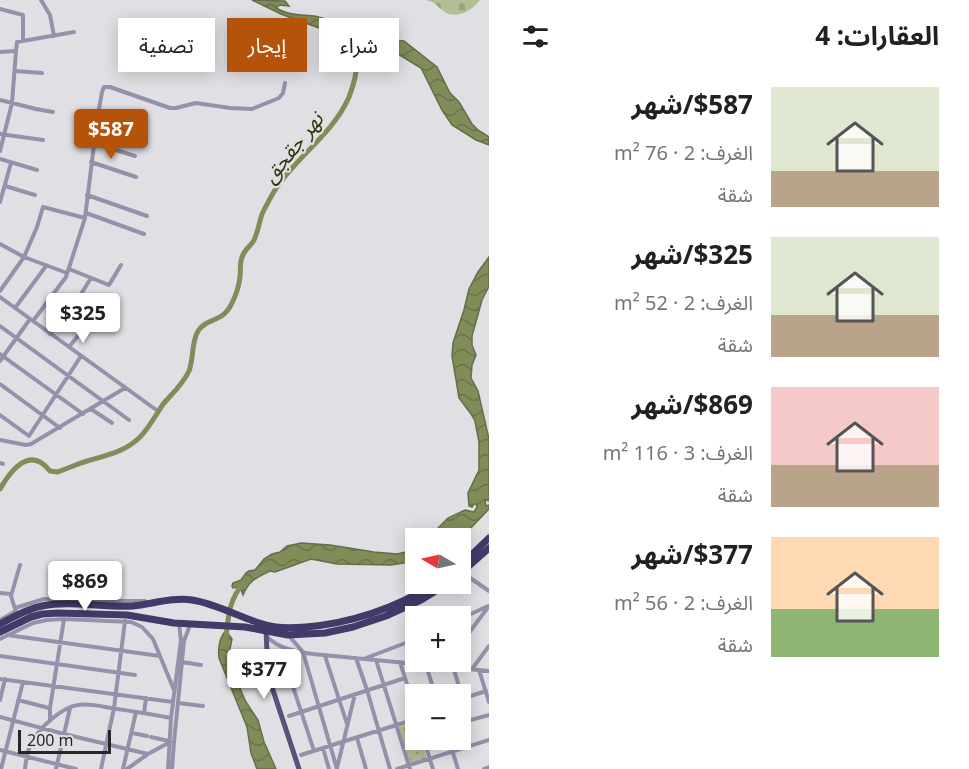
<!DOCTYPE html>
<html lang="ar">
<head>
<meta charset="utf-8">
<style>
	body { margin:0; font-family:"Noto Sans","Noto Sans Arabic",sans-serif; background:#f2f2f2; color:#202124; direction:rtl; height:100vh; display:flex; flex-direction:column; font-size:22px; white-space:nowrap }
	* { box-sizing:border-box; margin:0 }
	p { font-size:20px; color:#757577 }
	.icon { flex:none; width:33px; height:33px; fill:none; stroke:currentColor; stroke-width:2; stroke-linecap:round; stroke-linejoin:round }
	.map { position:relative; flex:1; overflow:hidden; direction:ltr }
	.drawer { display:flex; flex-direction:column; background:#fff; width:480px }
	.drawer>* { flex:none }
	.hud { position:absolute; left:18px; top:18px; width:381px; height:54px; direction:rtl; display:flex; gap:12px }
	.needle { width:39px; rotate:279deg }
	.buttons { position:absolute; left:405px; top:528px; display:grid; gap:12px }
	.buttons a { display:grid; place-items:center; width:66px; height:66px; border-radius:0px; background:#fff; box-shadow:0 3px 15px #0003; font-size:30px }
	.scale { position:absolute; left:18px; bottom:15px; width:93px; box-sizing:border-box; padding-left:6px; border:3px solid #262628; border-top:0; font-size:16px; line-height:21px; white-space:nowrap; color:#262628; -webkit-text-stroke:4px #e0e0e4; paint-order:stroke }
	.price { position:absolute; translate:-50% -51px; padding:0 14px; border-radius:6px; background:#fff; color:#222; font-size:20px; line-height:39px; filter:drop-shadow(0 2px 3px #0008) }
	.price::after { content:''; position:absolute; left:50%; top:36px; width:18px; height:14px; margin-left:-9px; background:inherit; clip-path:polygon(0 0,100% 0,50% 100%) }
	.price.active { background:#b45309; color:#fff }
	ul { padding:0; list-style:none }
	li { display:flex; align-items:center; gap:18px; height:150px; padding:0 30px }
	li span { display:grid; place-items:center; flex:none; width:168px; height:120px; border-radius:0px; color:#555 }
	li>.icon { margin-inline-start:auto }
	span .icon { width:72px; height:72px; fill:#fffc; stroke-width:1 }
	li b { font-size:26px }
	h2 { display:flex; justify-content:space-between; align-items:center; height:72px; padding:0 30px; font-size:26px }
	.chip { padding:0 21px; border-radius:0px; background:#fff; box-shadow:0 3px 15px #0003; font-size:21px; line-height:54px }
	.chip.active { background:#b45309; color:#fff }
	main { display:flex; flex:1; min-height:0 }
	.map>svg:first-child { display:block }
</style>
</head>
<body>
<main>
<section class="drawer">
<h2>العقارات: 4<svg class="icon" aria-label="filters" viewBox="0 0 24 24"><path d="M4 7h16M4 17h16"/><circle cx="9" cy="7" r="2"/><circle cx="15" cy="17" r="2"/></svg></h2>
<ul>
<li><span style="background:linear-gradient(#dfe7d0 70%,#b9a48a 0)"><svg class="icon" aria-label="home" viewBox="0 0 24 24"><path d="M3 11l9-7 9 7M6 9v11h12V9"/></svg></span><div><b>$587/شهر</b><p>الغرف: 2 · 76 m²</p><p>شقة</p></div></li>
<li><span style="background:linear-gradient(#dfe7d0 65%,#b9a48a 0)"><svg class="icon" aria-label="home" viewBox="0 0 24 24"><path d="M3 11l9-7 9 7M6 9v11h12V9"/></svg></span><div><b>$325/شهر</b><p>الغرف: 2 · 52 m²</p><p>شقة</p></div></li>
<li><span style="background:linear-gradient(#f6c9c9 65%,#b9a48a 0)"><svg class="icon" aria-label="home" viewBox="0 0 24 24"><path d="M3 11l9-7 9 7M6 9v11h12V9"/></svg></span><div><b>$869/شهر</b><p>الغرف: 3 · 116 m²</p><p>شقة</p></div></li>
<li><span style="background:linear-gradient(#ffd9b3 60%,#8fb573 0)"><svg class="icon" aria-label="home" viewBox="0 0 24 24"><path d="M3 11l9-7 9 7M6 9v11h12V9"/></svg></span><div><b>$377/شهر</b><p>الغرف: 2 · 56 m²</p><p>شقة</p></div></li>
</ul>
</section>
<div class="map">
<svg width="489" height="769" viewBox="0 0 489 769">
	<defs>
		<pattern id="cemetery-stones" width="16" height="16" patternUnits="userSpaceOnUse" patternTransform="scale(1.5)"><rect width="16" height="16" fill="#b2be93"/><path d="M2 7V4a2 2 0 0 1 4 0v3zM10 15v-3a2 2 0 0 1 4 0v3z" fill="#99a37f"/></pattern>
		<pattern id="park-dots" width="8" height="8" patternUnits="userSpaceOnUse" patternTransform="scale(1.5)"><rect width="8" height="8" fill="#b2be93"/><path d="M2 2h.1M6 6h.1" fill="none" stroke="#99a37f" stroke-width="1.8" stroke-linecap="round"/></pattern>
		<pattern id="water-waves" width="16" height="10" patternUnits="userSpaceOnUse" patternTransform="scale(1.5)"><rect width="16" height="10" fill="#808d58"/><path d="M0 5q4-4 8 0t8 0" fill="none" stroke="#697349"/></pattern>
	</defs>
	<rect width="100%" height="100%" fill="#e0e0e4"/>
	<!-- cemetery -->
	<path fill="url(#cemetery-stones)" d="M425 0H480C472 11 455 21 442 10 435 4 435 2 425 0Z"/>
	<!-- park -->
	<path fill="url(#park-dots)" d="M415 722 416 740H421L427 758 410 763 399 727Z"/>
	<!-- water -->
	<path fill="url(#water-waves)" stroke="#656e4a" stroke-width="1.5" d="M252 0 285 1 289 6 280 5 276 8C287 15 302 15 314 16 320 17 332 21 338 23L340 24 343 32 352 30 358 33 375 31 380 34 395 40 404 41 437 67 450 93 459 102 472 124 478 130 489 137V145L476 140 452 125 442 110 421 68 388 48 383 40 380 38H358L357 44 353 41C348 42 342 37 338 38L330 32 281 14Z
		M489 257V286L482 300 472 336V345L476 355 472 365 471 378 478 391 489 439V501L486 500 485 501 486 506 489 505V509L464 535 455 538H437L438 528 448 518 465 510 474 512 477 507 476 504H474L472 507 469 506 468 493 479 470V442L475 421 471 414 459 398 452 356 453 343 464 310 469 289 478 272Z
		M301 543 330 545 374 552 397 554 415 550V561L391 565 337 564 311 559 275 572 270 571C256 578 249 580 243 595L240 587 233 588 232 586 233 583 241 580 246 573 249 571 255 570 264 559 272 554 280 552 287 546Z
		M226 631 232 639 229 654 241 691 246 702 258 720 264 742 276 769H257L251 753 247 727 219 658C218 650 219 636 226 631Z"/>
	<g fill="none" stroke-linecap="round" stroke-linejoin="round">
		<!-- river -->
		<path stroke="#808d58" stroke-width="5" d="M0 489C11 470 30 445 50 471L57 472C67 469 77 464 87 461 107 455 125 452 140 437 150 427 156 414 164 403 173 393 183 384 189 371 194 358 191 343 198 331 207 317 223 323 232 303 236 295 239 286 240 277 241 270 239 262 243 255 245 249 251 246 254 240 258 232 259 223 262 214 266 206 270 198 275 190 296 157 333 134 349 97 356 79 362 54 350 36
			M226 638C228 618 229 598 244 583"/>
		<!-- minor -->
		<path stroke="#9492aa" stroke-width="4" d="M41 0 50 15 54 36
			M0 9 23 15V41
			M0 52 16 51
			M15 71 42 73
			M0 100 36 109 53 112
			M0 134 43 140
			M94 143 135 156
			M0 151 12 103 16 51 17 42 74 32
			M0 159 37 170
			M91 162 136 177
			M5 186 35 195
			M87 195 147 216
			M0 202 11 163
			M86 213 144 234
			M0 244 24 257 67 273
			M69 269 109 285 121 265
			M0 291 24 257 37 227 43 207 85 218
			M0 297 155 409
			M15 308 46 266
			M33 321 66 277 85 218 97 120 102 92 104 87H110L170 108H176L196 103 230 108 252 109 279 98 283 93 285 83
			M0 326 129 420
			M50 334 81 294 91 278
			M69 347 86 326
			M0 354 83 414
			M0 361 30 319
			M0 384 60 428
			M91 409 112 423
			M0 415 29 436 81 356
			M0 440 26 445 31 444 125 388
			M0 463 3 464
			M463 573 489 591
			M0 593 11 594
			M406 607 416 634
			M15 608 44 599 96 601H145
			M15 609 11 596 20 565
			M460 619 488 606
			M0 620 16 611
			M7 635 160 656
			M289 636 303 652 337 769
			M267 637C280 649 296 652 313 654L489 671
			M0 639 33 623 47 620 64 619 131 622 142 627 153 639 174 690
			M460 645 489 606
			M282 653 314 751
			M0 656 135 675
			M325 656 347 724
			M356 658 367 690 390 769
			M366 658 416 639
			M376 660 410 769
			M182 662 201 665
			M400 662 416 713
			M425 662 435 694
			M267 666 276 657 290 651
			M453 667 463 699
			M472 669 489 646
			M479 670 489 702
			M0 679 173 702
			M461 699 486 691
			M0 700 5 679
			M18 700 49 708
			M178 703 203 706
			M144 713 146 698
			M289 716 405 678
			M0 717 64 734 148 754
			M50 721V708L64 619
			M460 723 489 715
			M132 733 147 736
			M151 737 169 741
			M357 738 366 769
			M424 740 433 769
			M449 740 458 769
			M323 748 329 769
			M0 750 76 769
			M301 755 345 741 416 719
			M337 768 355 694
			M1 769 23 682
			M25 769C26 760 27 750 32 742 39 728 62 707 78 705 89 703 100 706 111 708 131 711 151 714 171 718
			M56 769 70 708
			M101 769 114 708 125 621
			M123 769 136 712
			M127 769 148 754 170 742
			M168 769 171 718 181 640 179 624
			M172 769 174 742 184 641 190 625
			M397 769 489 740
			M484 769 489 767"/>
		<!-- major -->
		<path stroke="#56527b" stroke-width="5" d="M266 630 268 675 299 769"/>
		<!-- highway -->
		<path stroke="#413b69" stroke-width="7" d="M460 566 489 538
			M460 574 489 548
			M0 624C13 617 27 609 42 606 72 600 103 608 133 606 152 604 173 597 192 600 219 604 243 620 270 626 282 629 294 628 306 627 352 623 395 608 435 584
			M0 632 31 617 42 614 58 613 127 615 174 623 245 627 288 635 325 633 353 627 386 616 421 600 447 584"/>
	</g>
	<g text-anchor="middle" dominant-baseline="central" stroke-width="4.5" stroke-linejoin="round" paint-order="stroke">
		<!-- water labels -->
		<g font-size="21" font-style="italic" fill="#2f380d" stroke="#e0e0e4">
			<text transform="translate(292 147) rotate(-51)">نهر جقجق</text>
		</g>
	</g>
</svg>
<div class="buttons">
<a><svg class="needle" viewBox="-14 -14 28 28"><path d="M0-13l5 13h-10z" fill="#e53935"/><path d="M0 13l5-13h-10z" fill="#757577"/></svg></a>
<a>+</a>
<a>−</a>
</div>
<div class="scale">200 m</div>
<b class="price active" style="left:111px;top:160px">$587</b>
<b class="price" style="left:83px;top:344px">$325</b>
<b class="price" style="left:85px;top:612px">$869</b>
<b class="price" style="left:264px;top:700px">$377</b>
<div class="hud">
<a class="chip">شراء</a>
<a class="chip active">إيجار</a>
<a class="chip">تصفية</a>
</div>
</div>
</main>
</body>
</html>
